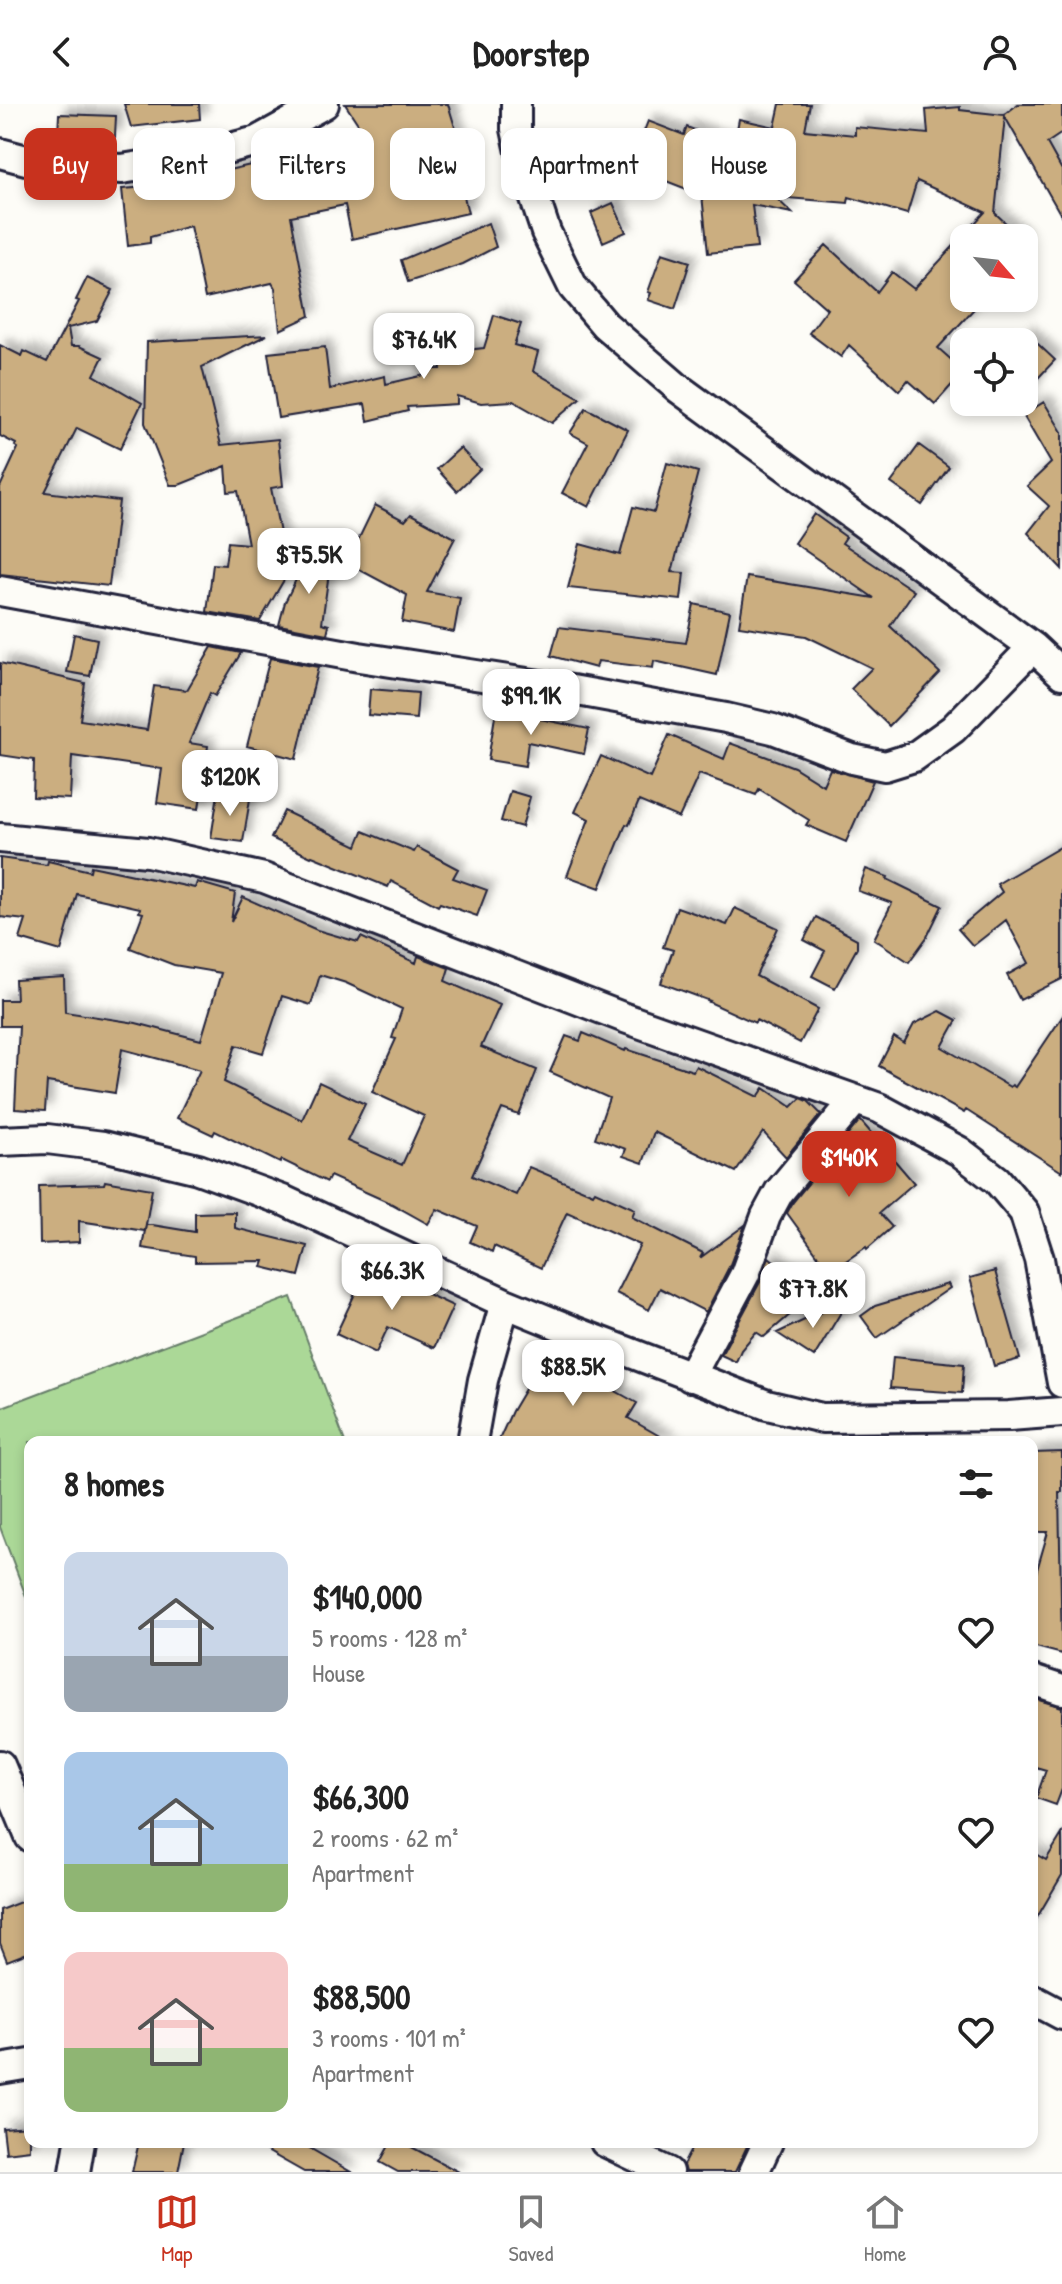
<!DOCTYPE html>
<html lang="en">
<head>
<meta charset="utf-8">
<style>
	body { margin:0; font-family:"Patrick Hand",sans-serif; background:#f6f6f6; color:#222; height:100vh; display:flex; flex-direction:column; font-size:30px; white-space:nowrap }
	* { box-sizing:border-box; margin:0 }
	p { font-size:26px; color:#767676 }
	.icon { flex:none; width:44px; height:44px; fill:none; stroke:currentColor; stroke-width:2; stroke-linecap:round; stroke-linejoin:round }
	.map { position:relative; flex:1; overflow:hidden }
	.drawer { position:absolute; left:24px; top:1332px; width:1014px; height:712px; display:flex; flex-direction:column; background:#fff; border-radius:16px; box-shadow:0 4px 12px #0003 }
	.drawer>* { flex:none }
	.hud { position:absolute; left:24px; top:24px; width:1014px; height:72px; display:flex; gap:16px }
	.needle { width:52px; rotate:118deg }
	.controls { position:absolute; left:950px; top:120px; display:grid; gap:16px }
	.controls a { display:grid; place-items:center; width:88px; height:88px; border-radius:16px; background:#fff; box-shadow:0 4px 12px #0003; font-size:40px }
	.price { position:absolute; translate:-50% -68px; padding:0 18px; border-radius:16px; background:#fff; color:#222; font-size:26px; line-height:52px; filter:drop-shadow(0 2px 4px #0008) }
	.price::after { content:''; position:absolute; left:50%; top:48px; width:24px; height:18px; margin-left:-12px; background:inherit; clip-path:polygon(0 0,100% 0,50% 100%) }
	.price.current { background:#c8321e; color:#fff }
	ul { padding:0; list-style:none }
	li { display:flex; align-items:center; gap:24px; height:200px; padding:0 40px }
	li span { display:grid; place-items:center; flex:none; width:224px; height:160px; border-radius:16px; color:#555 }
	li>.icon { margin-inline-start:auto }
	span .icon { width:96px; height:96px; fill:#fffc; stroke-width:1 }
	li b { font-size:34px }
	h2 { display:flex; justify-content:space-between; align-items:center; height:96px; padding:0 40px; font-size:34px }
	.tag { padding:0 28px; border-radius:16px; background:#fff; box-shadow:0 4px 12px #0003; font-size:28px; line-height:72px }
	.tag.current { background:#c8321e; color:#fff }
	header { display:flex; justify-content:space-between; align-items:center; height:104px; padding:0 40px; background:#fff; font-size:36px; font-weight:700 }
	.dock { display:flex; justify-content:space-around; align-items:center; height:112px; border-top:2px solid #e0e0e0; background:#fff; font-size:22px; color:#767676 }
	.dock a { display:grid; justify-items:center; gap:4px }
	.dock .current { color:#c8321e }
	.map>svg:first-child { display:block }
</style>
</head>
<body>
<header><svg class="icon" aria-label="back" viewBox="0 0 24 24"><path d="M15 5l-7 7 7 7"/></svg>Doorstep<svg class="icon" aria-label="person" viewBox="0 0 24 24"><circle cx="12" cy="8" r="4"/><path d="M4 21q1-7 8-7t8 7"/></svg></header>
<div class="map">
<svg width="1062" height="2068" viewBox="0 0 1062 2068">
	<defs>
		<filter id="shadow"><feDropShadow dx="7" dy="-7" stdDeviation="4" flood-color="#0004"/></filter>
	</defs>
	<rect width="100%" height="100%" fill="#fdfcf7"/>
	<filter id="ink" filterUnits="userSpaceOnUse"><feTurbulence type="fractalNoise" baseFrequency=".0125" numOctaves="2"/><feDisplacementMap in="SourceGraphic" scale="16" xChannelSelector="R" yChannelSelector="G"/><feConvolveMatrix kernelMatrix="1 2 1 2 8 2 1 2 1" color-interpolation-filters="sRGB"/></filter>
	<g filter="url(#ink)">
		<!-- green -->
		<path fill="#abd897" stroke="#667d69" stroke-width="2" d="M291 1193 345 1338H30V1503L0 1423V1304Z"/>
		<!-- building -->
		<path fill="#cbae80" stroke="#22223b" stroke-width="2" fill-rule="evenodd" filter="url(#shadow)" d="M124 0H199L200 15 131 23Z
			M345 0H448L464 53 460 54 465 70 459 71 468 109 352 135 345 101 291 112 310 212 280 226 275 184 272 179 205 194 190 122 150 133V139L128 142 122 85 148 83 146 78 214 66 215 69 368 35Z
			M780 0H810L805 26 855 31V23L928 30 926 6 960 3V6L1004 11 1018 0H1062V29L1047 39 1062 66V113L1005 13 995 109 1022 134H964V194H984L938 244 964 267 935 300 908 276 899 287 849 241 841 253 809 229 827 205 794 176 826 141 877 188 892 168 914 185 985 108 917 77 907 110 849 93 848 99 775 93 792 109 752 101 757 144 708 149 702 91 630 63 648 17 684 31 687 23 734 41 739 15 775 23Z
			M59 10 116 12 115 33 58 31Z
			M613 99 626 128 603 138 591 109Z
			M488 119 496 143 463 160 408 178 401 156Z
			M662 149 690 158 675 205 648 196 651 189 648 188Z
			M87 174 113 186 97 217 68 224 71 242H79L103 253 94 271 142 299 120 345 77 324 45 388 119 397 109 482 0 470V383L18 344 15 342 16 340 0 332V241L22 252 24 247 47 258 79 197 76 196Z
			M494 211 521 220 514 241 538 248 533 267 580 294 552 319 513 297 481 299 457 292V300L407 303 408 307 368 317 365 300 278 314 268 249 325 243 330 285 385 272 386 280 425 271V265H441L439 249 484 244Z
			M1024 227 1055 256 1024 289Z
			M267 231 202 263 221 341 278 335 283 382 271 384 288 469 260 517 207 508 213 460 225 461 228 438 248 440 238 387 228 388 226 362 179 381H170L145 319 147 238Z
			M1044 298 1062 328V465L1028 429 1049 402 1027 382 1051 359 1023 311Z
			M586 304 628 326 589 403 562 389 588 339 570 329Z
			M919 341 949 363 922 401 891 379Z
			M460 344 480 365 457 387 437 365Z
			M667 359 698 368 672 468 684 469 681 496 568 484 580 440 620 451 633 403 654 408Z
			M375 401 405 417 411 410 455 434 427 488 460 494 454 528 402 518 407 491 347 459Z
			M814 410 846 433 842 439 914 487 890 522 940 569 889 622 851 585 872 564 806 532 739 522 747 473 874 494 794 439Z
			M311 445 331 454 322 519 329 521 327 530 279 521 285 498Z
			M694 500 730 508 717 571 654 557 653 564 598 557 596 564 551 552 559 523 686 539Z
			M74 530 97 535 90 572 67 568Z
			M212 543 241 549 215 592 210 589 189 639 208 642 199 705 157 699 162 665 72 652 70 695 33 693 34 656 0 651V559L85 579 80 616 147 626 154 582 187 586Z
			M270 554 318 563 296 655 247 642Z
			M370 585 418 589 416 615 368 611Z
			M496 606 535 612V614L589 625 584 650 528 638 525 662 488 656Z
			M669 631 724 655 730 639 794 663 823 681 830 665 873 677 846 738 806 721 809 716 759 685 756 691 699 670 679 714 639 697 629 721 626 720 600 784 567 772 589 715 575 708 601 652 650 674Z
			M510 687 530 693 522 723 501 717Z
			M218 690 250 695 243 738 211 734Z
			M284 707 357 742 363 727 414 748 417 743 458 765 453 774 487 786 477 812 440 799 438 802 391 777 388 783 312 752 311 753 271 734Z
			M1062 742V875L1020 896 1007 871 1029 859 1006 816 973 842 958 825 1002 788 997 780Z
			M0 754 47 761 48 757 90 767 91 762 195 784 197 778 235 789 231 818 243 793 317 826 358 838 361 833 416 859 418 852 449 864 445 877 500 901 481 943 537 966 519 1011 502 1005 472 1072 516 1091 529 1063 593 1090 595 1087 635 1105 632 1113 703 1149 700 1154 745 1121 729 1163 706 1208 660 1184 649 1206 616 1189 640 1141 567 1108 541 1164 494 1142 492 1148 470 1138 477 1122 437 1105 428 1120 392 1100 330 1072 327 1078 282 1056 280 1059 215 1027 213 1031 177 1014 200 966 122 945 115 989 47 978 45 1007 15 1005 19 922H0V896H16L15 876 64 873 65 908 136 919 201 936 221 869 174 861 130 844 143 809 139 808 140 804 77 790 61 847 20 835 26 816 0 813ZM320 871 346 879 402 905 392 934 396 935 372 988 424 1012 402 1061 347 1037 365 1000 319 978 302 1016 224 978 236 941 263 949 282 892 311 901Z
			M866 765 888 773 887 775 942 802 927 833 909 858 874 835 892 799 858 787Z
			M677 803 727 821 735 804 778 824 756 872 818 905 800 939 756 916 755 919 709 898 710 897 661 879 673 846 663 843Z
			M816 813 857 835V844L835 884 812 872 825 847 804 836Z
			M940 907 957 916 942 943 1010 983 1012 981 1015 983 1062 913V1068L966 1006 964 1009 879 962 894 933 904 939 914 920Z
			M583 929 625 947 626 945 693 967 696 962 758 993 764 984 792 1003 801 994 808 997 821 1010 786 1053 763 1028 736 1068 654 1028 643 1059 623 1052 626 1045 595 1034 609 994 550 968 566 932 580 937Z
			M860 1016 914 1079 879 1109 892 1123 867 1145 866 1143 830 1168 787 1109 793 1098Z
			M105 1077 152 1085 145 1127 79 1117V1138L40 1140 39 1082 104 1080Z
			M235 1108V1124L307 1142 299 1172 262 1163 264 1157 195 1158V1152L142 1144 146 1120 195 1128V1109Z
			M769 1153 807 1185 798 1191 806 1197 764 1233 756 1228 741 1246 736 1258 721 1251 760 1178Z
			M368 1162 453 1202 434 1244 388 1223 376 1249 336 1230Z
			M995 1167 1020 1255 994 1262 970 1174Z
			M948 1180 950 1184 877 1234 861 1212 875 1202Z
			M849 1195 814 1253 777 1229Z
			M574 1245 604 1262 596 1276 637 1299 628 1314 670 1338H498L512 1307 544 1253 563 1264Z
			M893 1253 964 1260 962 1289 890 1284Z
			M1062 1348V1388H1059L1062 1550 1032 1542V1483L1048 1428H1032V1349Z
			M1032 1594 1062 1603V1685L1056 1701 1036 1694 1046 1666 1032 1662Z
			M1062 1730V1771L1032 1822V1748L1046 1756Z
			M23 1797 30 1815V1848L7 1857 0 1839V1806Z
			M30 2022V2046L6 2049 3 2024Z
			M139 2038H184L178 2068H132Z
			M251 2038H299L351 2068H304Z
			M391 2038H402L459 2068H398L380 2058Z
			M695 2038H749L735 2068H685L683 2061Z"/>
		<g fill="none" stroke-linecap="round" stroke-linejoin="round">
			<defs>
				<path id="minor" d="M516 0V25L524 62 546 128 573 183 605 221 678 284 1033 543 1062 570
					M0 49 45 61 122 65 196 53 257 37 324 0
					M0 487 359 553 572 586 726 614 773 625 852 655 885 662 914 653 953 625 1033 543
					M0 734 148 748 264 774 625 914 879 1004 959 1047 997 1076 1024 1108 1039 1155 1062 1279
					M0 1037 47 1035 103 1042 198 1065 285 1097 505 1199 571 1226 767 1301 822 1314 1009 1312 1062 1308
					M690 1273 745 1170 766 1112 779 1088 854 997
					M472 1338 483 1276 505 1199
					M1032 1576 1062 1586
					M0 1661 30 1733
					M1032 1895 1062 1911
					M0 1965 30 1960
					M605 2038 668 2068
					M75 2068 80 2038
					M754 2068 768 2038"/>
			</defs>
			<!-- minor casing -->
			<use href="#minor" stroke="#22223b" stroke-width="34"/>
			<!-- minor -->
			<use href="#minor" stroke="#fdfcf7" stroke-width="28"/>
		</g>
	</g>
</svg>
<div class="controls">
<a><svg class="needle" viewBox="-14 -14 28 28"><path d="M0-13l5 13h-10z" fill="#e53935"/><path d="M0 13l5-13h-10z" fill="#767676"/></svg></a>
<a><svg class="icon" aria-label="locate" viewBox="0 0 24 24"><circle cx="12" cy="12" r="6"/><path d="M12 2v4M12 18v4M2 12h4M18 12h4"/></svg></a>
</div>
<b class="price" style="left:424px;top:277px">$76.4K</b>
<b class="price" style="left:309px;top:492px">$75.5K</b>
<b class="price" style="left:531px;top:633px">$99.1K</b>
<b class="price" style="left:230px;top:714px">$120K</b>
<b class="price current" style="left:849px;top:1095px">$140K</b>
<b class="price" style="left:392px;top:1208px">$66.3K</b>
<b class="price" style="left:813px;top:1226px">$77.8K</b>
<b class="price" style="left:573px;top:1304px">$88.5K</b>
<div class="hud">
<a class="tag current">Buy</a>
<a class="tag">Rent</a>
<a class="tag">Filters</a>
<a class="tag">New</a>
<a class="tag">Apartment</a>
<a class="tag">House</a>
</div>
<section class="drawer">
<h2>8 homes<svg class="icon" aria-label="filters" viewBox="0 0 24 24"><path d="M4 7h16M4 17h16"/><circle cx="9" cy="7" r="2"/><circle cx="15" cy="17" r="2"/></svg></h2>
<ul>
<li><span style="background:linear-gradient(#c9d6e8 65%,#9aa5b1 0)"><svg class="icon" aria-label="home" viewBox="0 0 24 24"><path d="M3 11l9-7 9 7M6 9v11h12V9"/></svg></span><div><b>$140,000</b><p>5 rooms · 128 m²</p><p>House</p></div><svg class="icon" aria-label="heart" viewBox="0 0 24 24"><path d="M12 20l-8-8c-3-5 5-10 8-4 3-6 11-1 8 4z"/></svg></li>
<li><span style="background:linear-gradient(#a9c7e8 70%,#8fb573 0)"><svg class="icon" aria-label="home" viewBox="0 0 24 24"><path d="M3 11l9-7 9 7M6 9v11h12V9"/></svg></span><div><b>$66,300</b><p>2 rooms · 62 m²</p><p>Apartment</p></div><svg class="icon" aria-label="heart" viewBox="0 0 24 24"><path d="M12 20l-8-8c-3-5 5-10 8-4 3-6 11-1 8 4z"/></svg></li>
<li><span style="background:linear-gradient(#f6c9c9 60%,#8fb573 0)"><svg class="icon" aria-label="home" viewBox="0 0 24 24"><path d="M3 11l9-7 9 7M6 9v11h12V9"/></svg></span><div><b>$88,500</b><p>3 rooms · 101 m²</p><p>Apartment</p></div><svg class="icon" aria-label="heart" viewBox="0 0 24 24"><path d="M12 20l-8-8c-3-5 5-10 8-4 3-6 11-1 8 4z"/></svg></li>
</ul>
</section>
</div>
<nav class="dock">
<a class="current"><svg class="icon" aria-label="map" viewBox="0 0 24 24"><path d="M3 6l6-2 6 2 6-2v14l-6 2-6-2-6 2zM9 4v14M15 6v14"/></svg>Map</a>
<a><svg class="icon" aria-label="saved" viewBox="0 0 24 24"><path d="M7 4h10v16l-5-4-5 4z"/></svg>Saved</a>
<a><svg class="icon" aria-label="home" viewBox="0 0 24 24"><path d="M3 11l9-7 9 7M6 9v11h12V9"/></svg>Home</a>
</nav>
</body>
</html>
